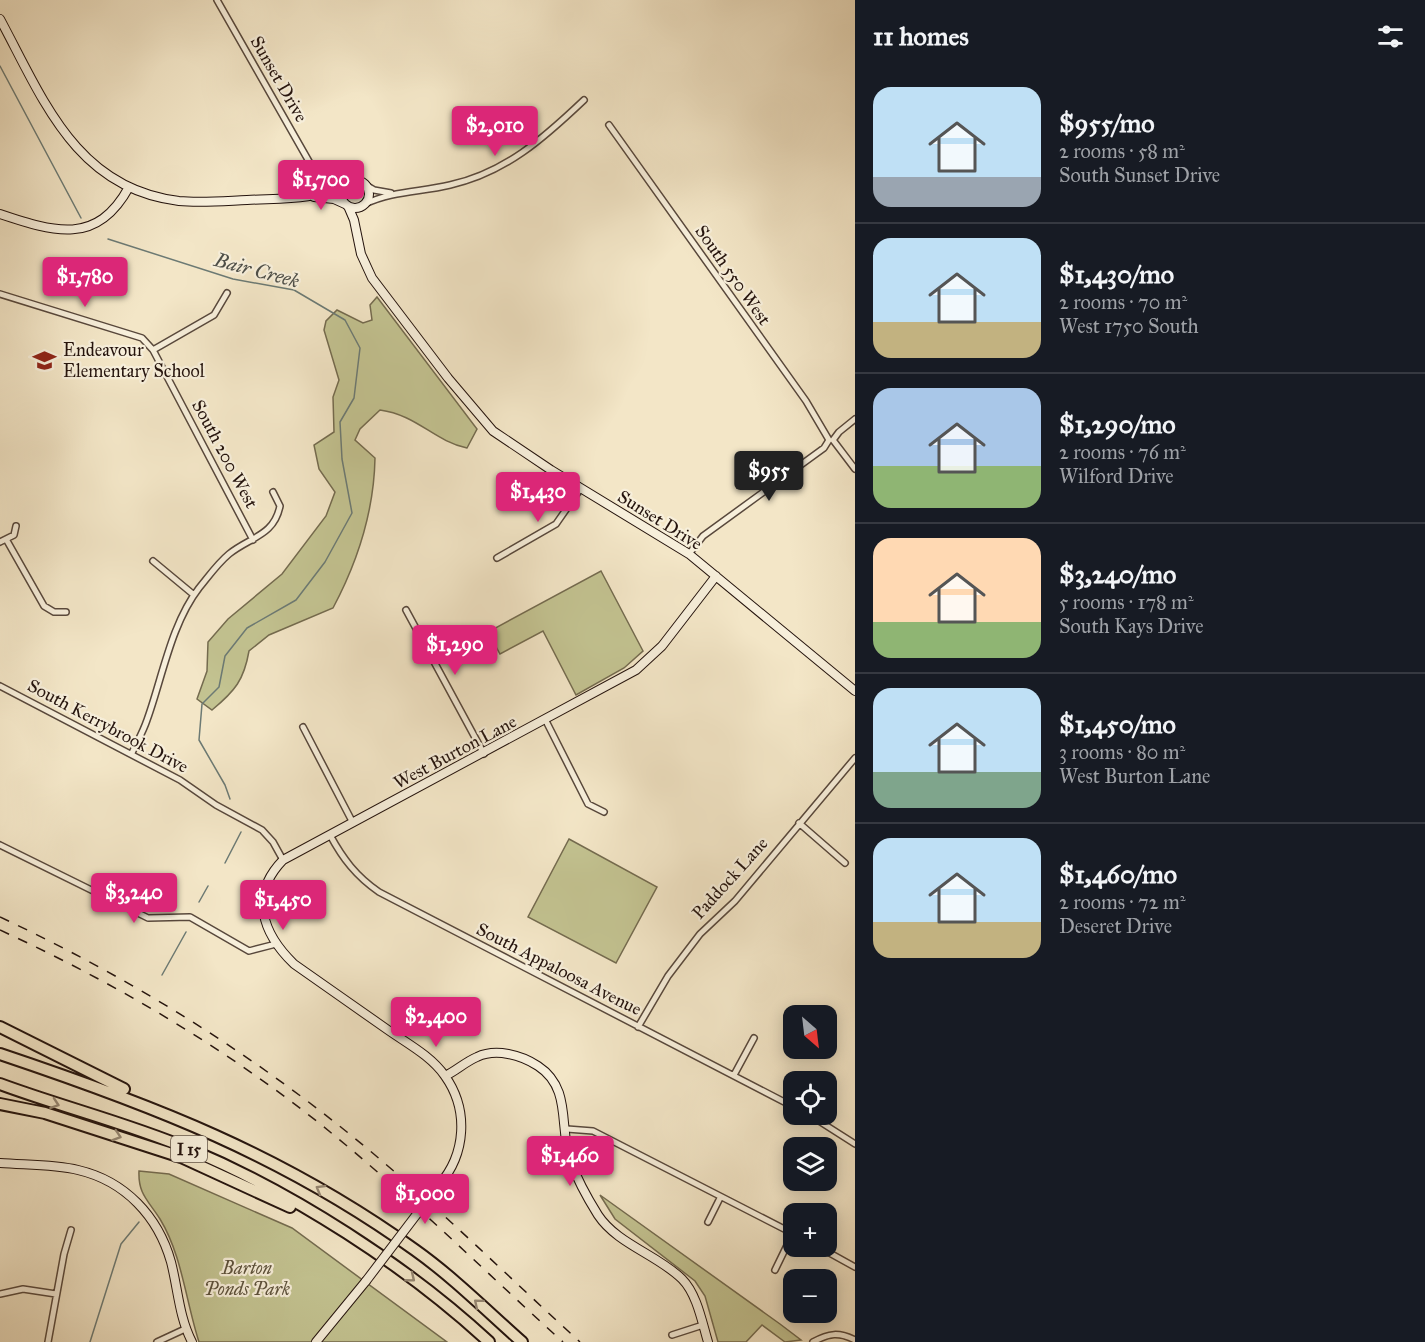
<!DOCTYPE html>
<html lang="en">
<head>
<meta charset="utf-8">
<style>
	body { margin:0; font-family:"IM FELL Great Primer",serif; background:#242831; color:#f1f3f6; height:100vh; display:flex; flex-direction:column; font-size:22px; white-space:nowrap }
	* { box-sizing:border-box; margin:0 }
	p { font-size:20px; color:#9ea1a6 }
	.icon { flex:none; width:33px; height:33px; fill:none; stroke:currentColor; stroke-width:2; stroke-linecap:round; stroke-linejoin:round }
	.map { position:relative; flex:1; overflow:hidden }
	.panel { display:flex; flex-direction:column; background:#171b24; width:570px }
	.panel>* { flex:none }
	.needle { width:39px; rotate:152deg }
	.fabs { position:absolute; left:783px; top:1005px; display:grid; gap:12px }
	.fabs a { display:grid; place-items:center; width:54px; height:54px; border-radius:12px; background:#171b24; box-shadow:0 3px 15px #0003; font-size:30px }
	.price { position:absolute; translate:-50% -51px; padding:0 14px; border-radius:6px; background:#db2777; color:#fff; font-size:20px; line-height:39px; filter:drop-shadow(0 2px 3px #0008) }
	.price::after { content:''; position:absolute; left:50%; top:36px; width:18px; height:14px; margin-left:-9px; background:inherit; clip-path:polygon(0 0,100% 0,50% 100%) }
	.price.active { background:#222; color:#fff }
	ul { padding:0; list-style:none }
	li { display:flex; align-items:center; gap:18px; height:150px; padding:0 18px }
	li+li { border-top:2px solid #363941 }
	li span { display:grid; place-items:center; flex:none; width:168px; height:120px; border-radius:18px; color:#555 }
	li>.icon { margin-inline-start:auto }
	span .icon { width:72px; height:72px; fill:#fffc; stroke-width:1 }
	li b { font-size:26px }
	h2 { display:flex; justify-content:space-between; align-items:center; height:72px; padding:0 18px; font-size:26px }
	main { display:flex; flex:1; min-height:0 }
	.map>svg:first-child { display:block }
</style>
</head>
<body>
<main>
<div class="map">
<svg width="855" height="1342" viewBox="0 0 855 1342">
	<rect width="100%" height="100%" fill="#f3e6c7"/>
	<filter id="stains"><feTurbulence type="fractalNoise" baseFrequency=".00333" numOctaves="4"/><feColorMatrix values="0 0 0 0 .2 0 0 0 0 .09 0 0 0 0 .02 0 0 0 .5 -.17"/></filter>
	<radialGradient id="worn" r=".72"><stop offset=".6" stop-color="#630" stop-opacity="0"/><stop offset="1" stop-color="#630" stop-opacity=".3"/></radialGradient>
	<!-- green -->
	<path fill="#c3c391" stroke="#746b4f" stroke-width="1.5" d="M377 297 477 429 467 448C434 441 417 415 380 410L360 429 355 440 375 458C374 511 358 561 333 608L269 635 249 651C244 680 235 691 212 710L197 699 207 671 208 642 228 619 282 574 326 516 335 492 319 469 314 445 334 432 333 397 339 380 324 330 326 321 337 310 363 323 372 320 370 305Z
		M601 571 643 651 624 668 576 695 543 631 500 654 488 632Z
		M569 839 657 887 616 963 528 917Z
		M579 1137 601 1144 587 1171 580 1159 576 1140Z
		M139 1171 169 1174 292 1228 447 1342H199C186 1302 182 1255 160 1219 148 1200 138 1194 139 1171Z
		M600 1195 780 1324 801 1340 785 1342 762 1325 746 1342H718L705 1296 695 1281 615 1219Z"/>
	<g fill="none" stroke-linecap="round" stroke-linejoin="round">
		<!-- stream -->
		<path stroke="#6c7a74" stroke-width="1.5" d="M0 66 81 218
			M108 239 233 279 294 290 345 320 360 348 354 398 340 422 342 459 352 513 325 562 296 600 247 628 225 656 219 687 202 704 199 740 225 785 230 799
			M225 863 241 832
			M199 902 208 886
			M162 975 186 932
			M90 1342 121 1244 139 1222"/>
		<defs>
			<path id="street" d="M217 0 315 172
				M609 125 806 401 829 440
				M364 184 374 190 391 193
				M365 204C392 191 421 192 450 185 505 173 544 138 584 100
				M0 294 142 338 153 350 253 540
				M153 350 214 315 227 293
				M833 440 855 469
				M833 440 839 432 855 419
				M6 539 44 606 54 612H66
				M0 542 14 535 16 526
				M689 554 703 536 824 448 829 440
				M497 558 556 524 581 488
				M153 561 194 595
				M406 610 484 754
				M0 686 180 780 216 805 262 830 273 842 283 860
				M546 721 588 804 604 812
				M303 727 353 823
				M132 753C137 742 143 732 147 720 162 679 171 624 199 588 209 576 217 564 229 554 250 537 274 536 280 506L273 492
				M799 823 845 863
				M330 835C343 859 356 876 379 892L794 1107
				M0 845 148 918 190 917 249 951 276 944
				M638 1027 668 976 700 934 735 901 855 758
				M734 1075 754 1038
				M808 1114 855 1144
				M567 1129 593 1131 794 1234
				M708 1222 720 1198
				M817 1246 855 1267
				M775 1270 793 1233
				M0 1294 23 1289 56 1294
				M672 1335 703 1325
				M48 1342 64 1254 71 1230
				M157 1342 185 1329
				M813 1342C829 1333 839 1332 855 1340"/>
			<path id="secondary" d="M0 19C43 99 76 189 179 201 201 203 224 201 247 200 278 198 317 201 345 184
				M341 194a14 14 0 1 1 28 0a14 14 0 1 1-28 0Z
				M314 197 334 199 345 204
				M348 206 354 220 361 254 372 278 448 378 493 431 551 470 689 554 855 691
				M0 214C54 232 97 246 129 187
				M445 1076C456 1071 465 1062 477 1057 496 1048 521 1055 538 1066 573 1089 558 1129 571 1162 577 1179 588 1199 598 1215 617 1244 658 1255 682 1279 697 1294 702 1322 708 1342
				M0 1163C25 1165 54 1164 78 1170 125 1181 158 1216 171 1262 178 1289 179 1317 192 1342
				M439 1185C466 1154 469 1110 445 1076 431 1056 408 1044 388 1030 357 1008 325 986 294 964 262 933 249 895 283 860L636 670 662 646 716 576
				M316 1342 366 1281"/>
			<path id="highway" d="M0 1027 124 1089
				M0 1054C152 1105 283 1155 415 1250 453 1277 487 1311 522 1342
				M0 1084C62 1107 127 1123 189 1149 292 1192 407 1266 489 1342
				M0 1104 45 1113 181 1157 290 1207"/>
		</defs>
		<!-- street casing -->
		<use href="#street" stroke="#58483c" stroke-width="8"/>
		<!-- secondary casing -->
		<use href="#secondary" stroke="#24130d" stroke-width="10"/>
		<!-- highway casing -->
		<use href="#highway" stroke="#24130d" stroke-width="14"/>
		<!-- street -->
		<use href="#street" stroke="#f7efdb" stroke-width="5"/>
		<!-- secondary -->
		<use href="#secondary" stroke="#f7efdb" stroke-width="8"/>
		<!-- highway -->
		<use href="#highway" stroke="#f3e6c7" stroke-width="10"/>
		<!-- rail -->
		<path stroke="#24130d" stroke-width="1.5" stroke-dasharray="10 10" stroke-linecap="butt" d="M0 917C124 975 240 1046 347 1132 428 1197 503 1272 580 1342
			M0 930C113 982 222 1046 319 1123 404 1191 482 1269 563 1342"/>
		<defs>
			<path id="secondary-bridge" d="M366 1281 439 1185"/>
		</defs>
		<!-- secondary-bridge casing -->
		<use href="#secondary-bridge" stroke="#24130d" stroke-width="10" stroke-linecap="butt"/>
		<!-- secondary-bridge -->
		<use href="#secondary-bridge" stroke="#f7efdb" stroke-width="8"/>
	</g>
	<!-- one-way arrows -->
	<defs><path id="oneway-chevron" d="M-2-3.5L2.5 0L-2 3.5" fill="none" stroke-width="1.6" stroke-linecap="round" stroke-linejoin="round" transform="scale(1.5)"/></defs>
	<g stroke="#968773">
		<use href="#oneway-chevron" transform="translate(55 1104) rotate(19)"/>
		<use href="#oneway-chevron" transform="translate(117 1136) rotate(18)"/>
		<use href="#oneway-chevron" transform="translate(320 1189) rotate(-150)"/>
		<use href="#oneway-chevron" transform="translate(411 1278) rotate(39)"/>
		<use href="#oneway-chevron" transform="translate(478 1303) rotate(-140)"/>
	</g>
	<!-- icons -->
	<defs>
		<symbol id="school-bare" viewBox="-9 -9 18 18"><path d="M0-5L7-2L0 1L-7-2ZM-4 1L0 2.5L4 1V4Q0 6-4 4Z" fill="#8f2418" stroke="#f7efdb" stroke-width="2.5" paint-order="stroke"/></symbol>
	</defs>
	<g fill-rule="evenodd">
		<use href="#school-bare" x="28" y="344" width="33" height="33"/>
	</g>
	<g text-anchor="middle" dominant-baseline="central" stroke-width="4.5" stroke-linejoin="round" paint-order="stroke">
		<!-- shield labels -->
		<rect fill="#f7efdb" stroke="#63554b" stroke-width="1.5" x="171" y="1136" width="36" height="26" rx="4.5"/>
		<g font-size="16" font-weight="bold" fill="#24130d">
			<text x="189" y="1149">I 15</text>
		</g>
		<!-- street labels -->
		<g font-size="18" fill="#24130d" stroke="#f7efdb">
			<text transform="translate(279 79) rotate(60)">Sunset Drive</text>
			<text transform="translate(733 275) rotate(55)">South 550 West</text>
			<text transform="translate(225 454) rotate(62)">South 200 West</text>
			<text transform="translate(660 520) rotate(32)">Sunset Drive</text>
			<text transform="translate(108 726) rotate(28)">South Kerrybrook Drive</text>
			<text transform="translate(455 752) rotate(-28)">West Burton Lane</text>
			<text transform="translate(730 878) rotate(-48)">Paddock Lane</text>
			<text transform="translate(559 969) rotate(27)">South Appaloosa Avenue</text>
		</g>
		<!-- poi labels -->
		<g font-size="18" fill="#24130d" stroke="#f7efdb" text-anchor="start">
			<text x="63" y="350">Endeavour<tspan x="63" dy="21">Elementary School</tspan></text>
		</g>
		<!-- park labels -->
		<g font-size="18" font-style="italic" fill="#5c513b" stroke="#f7efdb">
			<text x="247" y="1268">Barton<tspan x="247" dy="21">Ponds Park</tspan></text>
		</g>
		<!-- water labels -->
		<g font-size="20" font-style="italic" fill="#4e4f49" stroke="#f7efdb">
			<text transform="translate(257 270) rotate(15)">Bair Creek</text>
		</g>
	</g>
	<rect width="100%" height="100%" filter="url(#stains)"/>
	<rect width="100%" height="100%" fill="url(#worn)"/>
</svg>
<div class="fabs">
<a><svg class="needle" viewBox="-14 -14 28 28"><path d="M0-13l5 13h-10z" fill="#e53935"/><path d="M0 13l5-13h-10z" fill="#9ea1a6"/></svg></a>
<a><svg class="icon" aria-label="locate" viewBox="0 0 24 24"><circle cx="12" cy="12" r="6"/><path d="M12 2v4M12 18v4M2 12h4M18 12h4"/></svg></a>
<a><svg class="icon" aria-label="layers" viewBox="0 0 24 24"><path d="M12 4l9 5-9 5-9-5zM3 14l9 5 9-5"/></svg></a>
<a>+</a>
<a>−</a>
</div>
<b class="price" style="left:495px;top:157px">$2,010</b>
<b class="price" style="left:321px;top:211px">$1,700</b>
<b class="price" style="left:85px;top:308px">$1,780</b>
<b class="price active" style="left:769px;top:502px">$955</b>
<b class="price" style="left:538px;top:523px">$1,430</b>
<b class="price" style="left:455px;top:676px">$1,290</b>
<b class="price" style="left:134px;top:924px">$3,240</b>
<b class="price" style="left:283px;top:931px">$1,450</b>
<b class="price" style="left:436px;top:1048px">$2,400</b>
<b class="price" style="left:570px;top:1187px">$1,460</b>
<b class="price" style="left:425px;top:1225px">$1,000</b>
</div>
<section class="panel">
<h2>11 homes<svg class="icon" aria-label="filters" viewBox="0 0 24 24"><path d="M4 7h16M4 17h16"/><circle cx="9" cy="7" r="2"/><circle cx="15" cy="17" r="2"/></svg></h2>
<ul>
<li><span style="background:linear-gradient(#bfe0f5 75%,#9aa5b1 0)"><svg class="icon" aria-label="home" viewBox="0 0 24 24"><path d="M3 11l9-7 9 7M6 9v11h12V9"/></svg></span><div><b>$955/mo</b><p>2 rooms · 58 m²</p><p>South Sunset Drive</p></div></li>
<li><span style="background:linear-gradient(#bfe0f5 70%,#c2b280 0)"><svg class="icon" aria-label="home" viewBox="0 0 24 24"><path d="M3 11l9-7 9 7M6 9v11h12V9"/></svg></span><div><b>$1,430/mo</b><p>2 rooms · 70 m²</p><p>West 1750 South</p></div></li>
<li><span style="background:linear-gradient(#a9c7e8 65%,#8fb573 0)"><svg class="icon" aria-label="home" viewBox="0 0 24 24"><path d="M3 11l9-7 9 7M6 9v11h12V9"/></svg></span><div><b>$1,290/mo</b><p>2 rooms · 76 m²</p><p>Wilford Drive</p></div></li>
<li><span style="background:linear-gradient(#ffd9b3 70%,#8fb573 0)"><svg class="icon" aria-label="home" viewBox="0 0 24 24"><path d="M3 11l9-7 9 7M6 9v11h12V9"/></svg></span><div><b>$3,240/mo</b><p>5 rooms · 178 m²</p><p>South Kays Drive</p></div></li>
<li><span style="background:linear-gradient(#bfe0f5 70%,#7fa58c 0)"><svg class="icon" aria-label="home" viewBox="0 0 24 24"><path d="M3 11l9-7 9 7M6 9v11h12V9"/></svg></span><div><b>$1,450/mo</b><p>3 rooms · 80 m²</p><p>West Burton Lane</p></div></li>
<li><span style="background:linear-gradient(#bfe0f5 70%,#c2b280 0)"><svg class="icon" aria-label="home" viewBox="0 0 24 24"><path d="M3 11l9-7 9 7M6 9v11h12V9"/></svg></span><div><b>$1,460/mo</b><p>2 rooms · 72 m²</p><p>Deseret Drive</p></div></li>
</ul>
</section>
</main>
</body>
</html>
